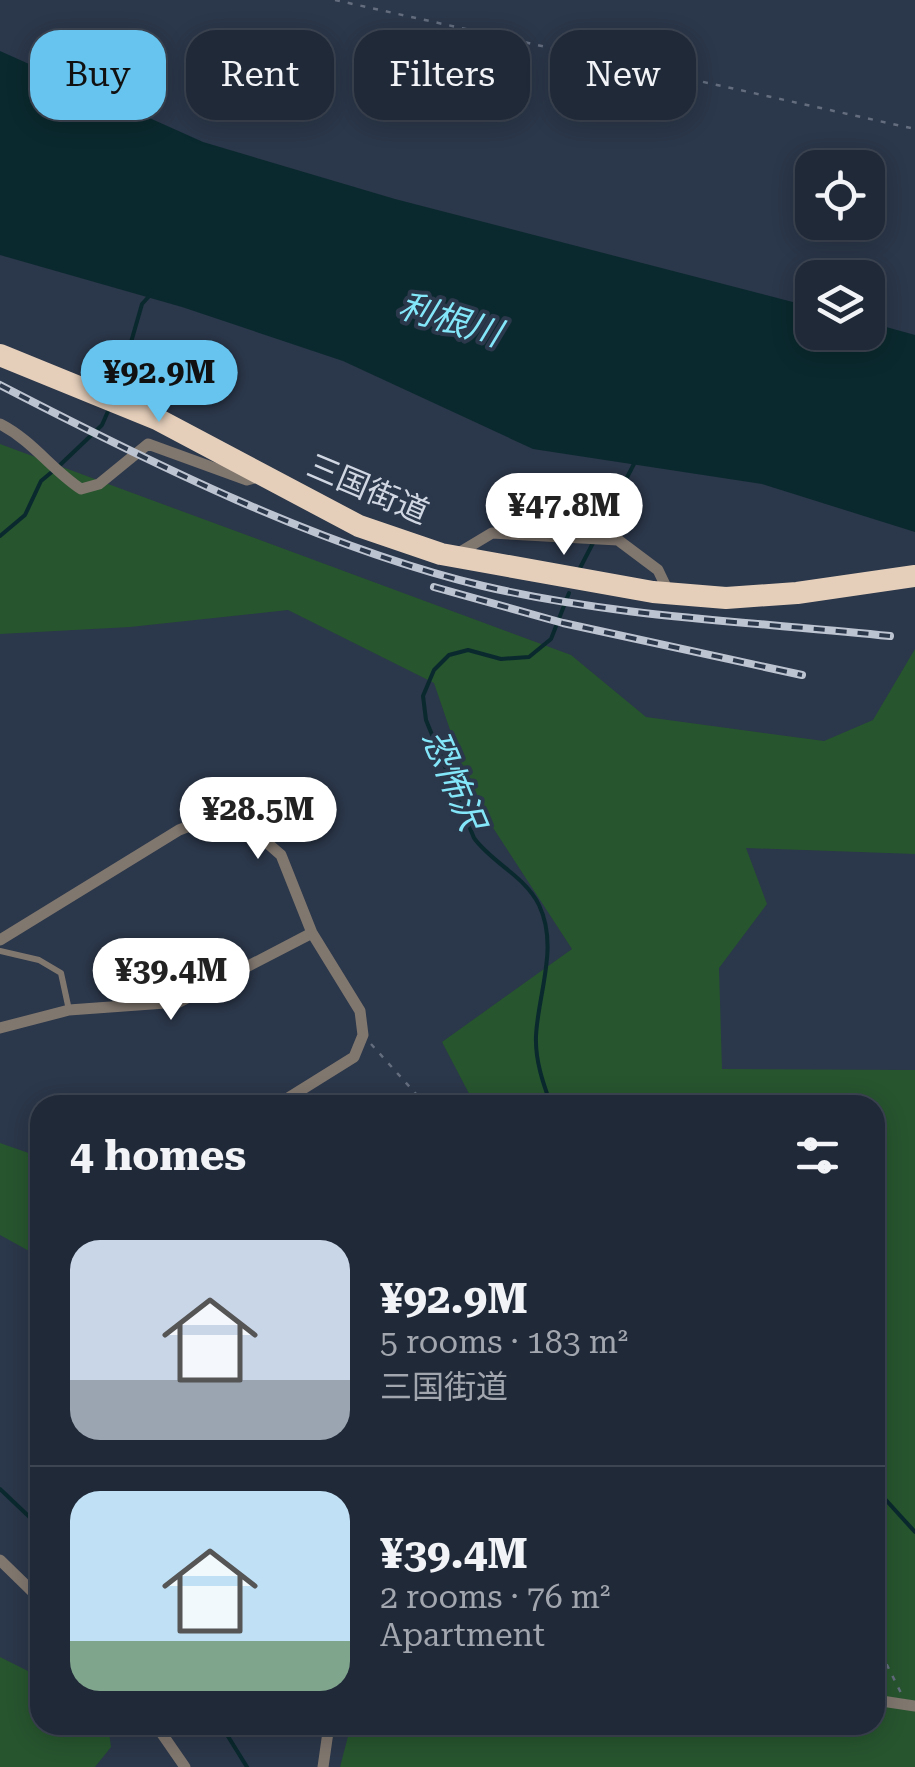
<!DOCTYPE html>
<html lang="en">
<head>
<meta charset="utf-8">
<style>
	body { margin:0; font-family:"Roboto Serif","Noto Sans JP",serif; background:#283140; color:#f1f3f6; height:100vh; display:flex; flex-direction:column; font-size:38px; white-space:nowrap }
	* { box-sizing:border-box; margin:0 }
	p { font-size:32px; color:#a2a6ae }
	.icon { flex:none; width:55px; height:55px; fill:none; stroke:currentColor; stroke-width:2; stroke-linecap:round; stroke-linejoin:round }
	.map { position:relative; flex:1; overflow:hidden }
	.panel { position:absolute; left:30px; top:1095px; width:855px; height:640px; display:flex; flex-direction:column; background:#202938; border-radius:30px; box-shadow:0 5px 25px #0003,0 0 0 2px #3d4553 }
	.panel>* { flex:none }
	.top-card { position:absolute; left:30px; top:30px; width:855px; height:90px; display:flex; gap:20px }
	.buttons { position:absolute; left:795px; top:150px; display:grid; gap:20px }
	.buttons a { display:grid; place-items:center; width:90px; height:90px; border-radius:20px; background:#202938; box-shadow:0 5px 25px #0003,0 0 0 2px #3d4553; font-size:50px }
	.price { position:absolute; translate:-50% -85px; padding:0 22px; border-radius:35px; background:#fff; color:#222; font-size:32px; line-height:65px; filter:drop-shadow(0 2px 5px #0008) }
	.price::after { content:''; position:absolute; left:50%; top:60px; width:30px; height:22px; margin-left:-15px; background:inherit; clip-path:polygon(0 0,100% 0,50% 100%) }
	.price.current { background:#66c4ef; color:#111 }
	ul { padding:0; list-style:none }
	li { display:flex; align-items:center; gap:30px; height:250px; padding:0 40px }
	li+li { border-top:2px solid #3d4553 }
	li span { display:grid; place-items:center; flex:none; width:280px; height:200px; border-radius:30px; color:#555 }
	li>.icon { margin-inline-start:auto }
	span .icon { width:120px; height:120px; fill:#fffc; stroke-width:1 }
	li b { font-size:42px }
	h2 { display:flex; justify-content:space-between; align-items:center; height:120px; padding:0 40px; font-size:42px }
	.chip { padding:0 35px; border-radius:30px; background:#202938; box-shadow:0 5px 25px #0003,0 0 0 2px #3d4553; font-size:35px; line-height:90px }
	.chip.current { background:#66c4ef; color:#111 }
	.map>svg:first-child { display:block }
</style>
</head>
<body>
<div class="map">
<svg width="915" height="1767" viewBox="0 0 915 1767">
	<rect width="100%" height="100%" fill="#2b374a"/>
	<!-- green -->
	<path fill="#27552e" d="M0 444 571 655 646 717 824 741 873 720 915 649V854L746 848 767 904 719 968 722 1069 915 1070V1767H340L351 1725H875V1105H475L442 1042 572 949 473 797 434 683 288 610 130 627 0 634Z
		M0 1143 40 1157V1257L0 1235Z
		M0 1657 40 1677V1725H108L111 1747 95 1767H0Z"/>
	<!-- water -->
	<path fill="#0a292e" d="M0 51 203 142 395 199 812 307V332H868V322L915 335V532L762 484 533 449 343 361 182 307 0 255Z"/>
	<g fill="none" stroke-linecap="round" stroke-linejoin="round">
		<!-- stream -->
		<path stroke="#0a292e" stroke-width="4" d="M117 391 142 304 152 293
			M60 465 102 425 109 409
			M0 536 25 515 41 481 53 471
			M580 568 635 462
			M551 1105C543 1083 535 1060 536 1036 538 993 559 947 539 905 525 876 492 863 474 838L426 720 423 696 434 670 449 655 468 650 501 659 529 657 551 639 569 593
			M875 1488 915 1532
			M0 1489 40 1527
			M221 1725 247 1767"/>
		<!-- path -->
		<path stroke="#636d7e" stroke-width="2.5" stroke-dasharray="5 8" stroke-linecap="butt" d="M335 0 915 129
			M371 1044 426 1105
			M875 1641 901 1693"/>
		<!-- lane -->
		<path stroke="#80776f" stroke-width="6" d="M0 951 39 960 61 973 69 1010"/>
		<!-- street -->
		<path stroke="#80776f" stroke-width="11" d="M0 424C33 441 51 469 81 489L99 484 148 444 247 480 258 477
			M457 554 492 533 618 540 658 570 669 593
			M0 940 179 830 213 817 242 821 281 855 312 933 360 1011 363 1035 354 1057 277 1105
			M0 1028 69 1010 179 1002 312 933
			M0 1560 40 1599
			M875 1700 915 1706
			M156 1725 185 1767
			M323 1767 329 1725"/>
		<!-- highway -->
		<path stroke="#e5cfbb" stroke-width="22" d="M0 355 157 419 359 526 441 554 653 592 726 598 797 593 915 576"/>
		<defs>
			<path id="rail" d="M0 385C149 462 320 547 483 586 615 617 756 622 890 636
				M434 587 563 623 802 675"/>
		</defs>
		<!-- rail casing -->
		<use href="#rail" stroke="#bdc4d1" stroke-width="8"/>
		<!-- rail -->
		<use href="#rail" stroke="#2b374a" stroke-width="4" stroke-dasharray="11" stroke-linecap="butt"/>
	</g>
	<g text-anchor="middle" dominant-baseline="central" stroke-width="8" stroke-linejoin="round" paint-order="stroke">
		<!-- street labels -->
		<g font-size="32" fill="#d0d7e3" stroke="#2b374a">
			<text transform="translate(368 489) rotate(23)">三国街道</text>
		</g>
		<!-- water labels -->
		<g font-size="35" font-style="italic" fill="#84e7f9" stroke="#2b374a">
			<text transform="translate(450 320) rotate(17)">利根川</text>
			<text transform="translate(453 780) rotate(67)">恐怖沢</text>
		</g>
	</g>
</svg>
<div class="buttons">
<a><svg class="icon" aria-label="locate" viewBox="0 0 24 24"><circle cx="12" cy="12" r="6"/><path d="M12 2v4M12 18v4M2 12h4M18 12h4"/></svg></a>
<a><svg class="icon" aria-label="layers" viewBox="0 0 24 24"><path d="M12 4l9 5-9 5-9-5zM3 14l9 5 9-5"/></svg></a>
</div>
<b class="price current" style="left:159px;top:425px">¥92.9M</b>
<b class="price" style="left:564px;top:558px">¥47.8M</b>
<b class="price" style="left:258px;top:862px">¥28.5M</b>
<b class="price" style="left:171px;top:1023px">¥39.4M</b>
<div class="top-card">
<a class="chip current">Buy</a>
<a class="chip">Rent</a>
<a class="chip">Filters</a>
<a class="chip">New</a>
</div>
<section class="panel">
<h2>4 homes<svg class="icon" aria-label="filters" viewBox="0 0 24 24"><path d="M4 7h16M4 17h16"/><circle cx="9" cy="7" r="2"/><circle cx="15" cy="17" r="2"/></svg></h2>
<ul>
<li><span style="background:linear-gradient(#c9d6e8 70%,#9aa5b1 0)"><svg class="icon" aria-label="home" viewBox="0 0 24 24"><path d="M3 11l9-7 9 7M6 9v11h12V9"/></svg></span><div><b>¥92.9M</b><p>5 rooms · 183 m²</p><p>三国街道</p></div></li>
<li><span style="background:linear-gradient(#bfe0f5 75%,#7fa58c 0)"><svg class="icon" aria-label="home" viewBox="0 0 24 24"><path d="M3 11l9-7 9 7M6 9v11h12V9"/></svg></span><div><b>¥39.4M</b><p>2 rooms · 76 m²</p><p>Apartment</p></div></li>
</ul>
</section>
</div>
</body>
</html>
